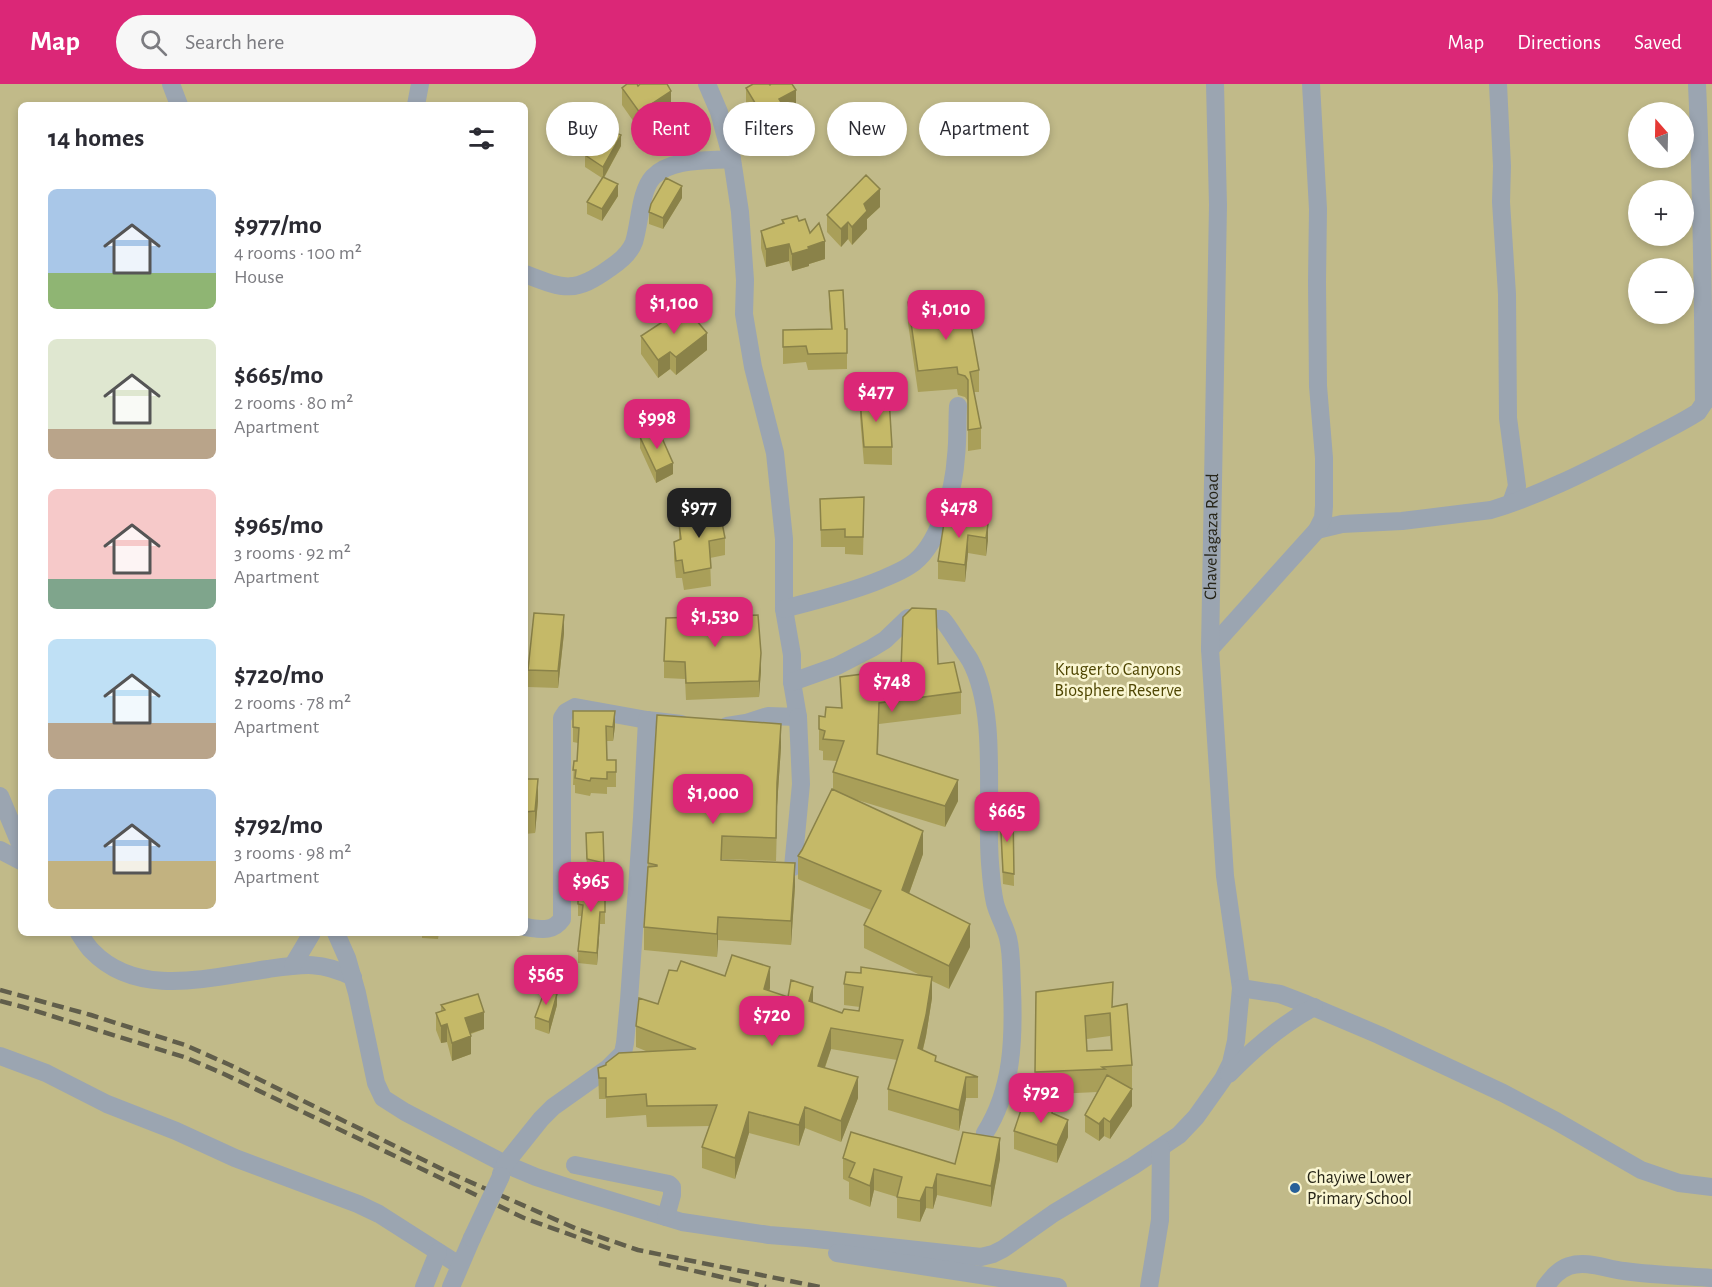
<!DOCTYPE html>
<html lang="en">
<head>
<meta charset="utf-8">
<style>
	body { margin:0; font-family:"Alegreya Sans",sans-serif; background:#f7f7f7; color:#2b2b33; height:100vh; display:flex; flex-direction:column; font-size:22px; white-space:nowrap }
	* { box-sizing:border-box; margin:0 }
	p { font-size:20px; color:#7c7c81 }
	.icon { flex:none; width:33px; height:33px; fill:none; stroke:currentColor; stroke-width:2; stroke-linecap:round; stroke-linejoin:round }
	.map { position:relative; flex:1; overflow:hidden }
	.side { position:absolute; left:18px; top:18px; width:510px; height:834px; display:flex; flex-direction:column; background:#fff; border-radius:9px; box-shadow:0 3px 9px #0003 }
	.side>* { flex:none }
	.top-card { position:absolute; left:546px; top:18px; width:570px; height:54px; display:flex; gap:12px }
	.needle { width:39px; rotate:340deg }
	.buttons { position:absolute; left:1628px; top:18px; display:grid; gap:12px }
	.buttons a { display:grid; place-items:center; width:66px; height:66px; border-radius:50%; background:#fff; box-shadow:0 3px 9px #0003; font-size:30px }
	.price { position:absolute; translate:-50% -51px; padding:0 14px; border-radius:12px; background:#db2777; color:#fff; font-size:20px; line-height:39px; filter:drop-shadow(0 2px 3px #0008) }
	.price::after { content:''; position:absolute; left:50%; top:36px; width:18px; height:14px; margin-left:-9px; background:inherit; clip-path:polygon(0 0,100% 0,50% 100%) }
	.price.active { background:#222; color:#fff }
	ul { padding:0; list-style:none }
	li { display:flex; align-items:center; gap:18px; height:150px; padding:0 30px }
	li span { display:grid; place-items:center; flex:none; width:168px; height:120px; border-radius:9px; color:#555 }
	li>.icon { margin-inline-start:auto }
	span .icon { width:72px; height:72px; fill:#fffc; stroke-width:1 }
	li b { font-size:26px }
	h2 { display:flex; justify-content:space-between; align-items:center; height:72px; padding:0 30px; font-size:26px }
	.chip { padding:0 21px; border-radius:27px; background:#fff; box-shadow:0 3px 9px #0003; font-size:21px; line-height:54px }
	.chip.active { background:#db2777; color:#fff }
	header { display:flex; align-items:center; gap:36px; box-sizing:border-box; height:84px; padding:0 30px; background:#db2777; color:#fff }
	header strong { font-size:28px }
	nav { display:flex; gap:33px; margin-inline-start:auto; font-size:21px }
	.search { width:420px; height:54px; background:#f7f7f7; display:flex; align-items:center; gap:15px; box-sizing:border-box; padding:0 21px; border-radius:33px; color:#7c7c81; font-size:22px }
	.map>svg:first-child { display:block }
</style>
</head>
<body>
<header>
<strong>Map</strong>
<div class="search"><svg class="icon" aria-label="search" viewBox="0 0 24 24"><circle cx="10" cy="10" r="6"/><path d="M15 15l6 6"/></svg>Search here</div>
<nav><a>Map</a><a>Directions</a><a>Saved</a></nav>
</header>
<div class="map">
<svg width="1712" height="1203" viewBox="0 0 1712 1203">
	<rect width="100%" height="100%" fill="#ede8c5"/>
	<!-- green -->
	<path fill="#c1ba89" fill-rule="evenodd" d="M0 0H1712V1203H0ZM21 21H525V849H21ZM1638 28H1683V74H1638ZM1638 106H1683V152H1638ZM1638 184H1683V230H1638Z"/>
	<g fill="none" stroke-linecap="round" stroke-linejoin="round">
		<!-- minor -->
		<g stroke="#9ba5b1" stroke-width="18">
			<path d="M171 0 179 21"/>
			<path d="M707 0 719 28 732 75 740 128 745 196 744 230 753 283 775 369 784 455V525L792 571V598L798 633 768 632 746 639 727 642"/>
			<path d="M1498 0 1502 82 1501 118 1507 210 1508 334 1517 402 1511 419"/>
			<path d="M416 21 420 0"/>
			<path d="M525 190C564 205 574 210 610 184 619 178 630 169 634 158 640 139 640 107 653 93 671 74 708 77 732 75"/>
			<path d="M1317 446 1342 440 1402 437 1491 426C1541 411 1587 387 1634 363 1655 351 1678 341 1698 328L1704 319C1703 213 1702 106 1697 0"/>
			<path d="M784 525C816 516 849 509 880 496 889 492 900 488 909 482 939 464 954 405 956 372 958 356 957 339 958 322"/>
			<path d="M1210 565 1317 446 1323 434 1324 422V374L1318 302 1317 198 1318 125 1311 0"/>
			<path d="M792 598 837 582 872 564 885 556 908 534 942 535C949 543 954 552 960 561 963 566 967 571 970 576 999 629 985 719 990 779 991 792 992 806 995 819 998 831 1005 842 1008 854 1012 870 1011 887 1012 904 1014 954 1013 1005 985 1049"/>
			<path d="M0 712 21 762"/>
			<path d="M0 766 21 777"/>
			<path d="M793 783 801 700 798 633"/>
			<path d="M525 843C540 845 552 849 562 835V634L566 628 575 623 647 636 681 640"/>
			<path d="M79 849C83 855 87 862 92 867 138 915 211 893 268 885 303 880 321 877 353 893"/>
			<path id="s1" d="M336 849 347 874 357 909 376 999 383 1014 405 1028 505 1080 536 1093 573 1105 682 1138 769 1151 807 1154 981 1173 993 1170 1003 1165 1054 1129 1133 1082 1179 1051 1196 1033 1223 995 1231 979 1236 957 1241 904 1225 792 1210 565 1218 121 1215 0"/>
			<path d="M293 881 312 849"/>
			<path d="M1241 904 1280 910 1306 920 1379 951 1503 1009 1556 1037 1641 1086 1679 1099 1712 1103"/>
			<path d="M0 972 46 989 107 1020 176 1047 235 1074 358 1120 379 1130 459 1181"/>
			<path d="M1229 990C1255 963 1281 941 1314 923"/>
			<path d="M575 1081 669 1100 672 1103V1111L666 1133"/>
			<path d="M501 1090 505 1080 541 1035 553 1023 608 984 623 969 625 959 629 916 642 734 647 636"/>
			<path d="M837 1169 1058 1203"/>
			<path d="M424 1203 438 1168"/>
			<path d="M451 1203 472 1154"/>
			<path d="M1149 1203 1160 1136 1161 1064"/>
			<path d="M1545 1203C1552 1194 1558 1186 1569 1182 1587 1176 1606 1185 1624 1187 1653 1191 1683 1192 1712 1194"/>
		</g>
		<!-- rail -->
		<path stroke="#615e4b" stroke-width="4.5" stroke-dasharray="12 6" stroke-linecap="butt" d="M0 906 91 931 185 961 230 981 452 1090 577 1145 638 1166 820 1203
			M0 917 23 923 187 974 224 990 524 1134 613 1166
			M659 1179 766 1203"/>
		<!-- minor-bridge -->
		<path stroke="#9ba5b1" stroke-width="18" d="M472 1154 501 1092"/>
	</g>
	<!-- wall -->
	<path fill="#a99f59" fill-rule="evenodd" d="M638 2 671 24 662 31 663 50 650 61 622 21V4Z
		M746 4 796 24 787 28 789 48 769 60 746 22Z
		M621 62 604 94 618 112 602 137 587 130V118L602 94 585 83V71Z
		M682 114 663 145 649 140V128Z
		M880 123 867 135V145L852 161 848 155 841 163 827 148V131Z
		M782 136 799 137 810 149 825 175 809 180V182L792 187 789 177 766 183 761 164V147L782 140Z
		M829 207 845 245H847V285L808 286 806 278 783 280V263L831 245 829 223Z
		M908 218 979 286V308H974L981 344V365L968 367V317L965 313 958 311 957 305 918 308 908 239Z
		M641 252 707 266 676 291 670 285 658 294 641 270Z
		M860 316 892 363V381L864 380 860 333Z
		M640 353 673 390 656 399 640 364Z
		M820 415 864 430 863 471 845 470V463H821Z
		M700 421 725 454V471L710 474 711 502 684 506 682 494H676L674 475V458L679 456V440L700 436Z
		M944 439 988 440 986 472 968 469 965 498 938 495V477Z
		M666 534 761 586 759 613 686 616 685 595 664 594V577Z
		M564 549 558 604 528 603V586Z
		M938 580 961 608V630L879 640 878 670 958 717 945 743 854 715 923 770 909 810 970 863 949 905 932 897V914L926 952 923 966 936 978 978 993V1014H966L959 1047 888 1026V1005L897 976 831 965 825 984 858 1014 841 1058 805 1044 799 1062 749 1049 735 1095 702 1084V1063L710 1042 647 1043 646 1031 606 1034V1015H599L598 984 646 967 636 963V942L658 920 677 887 725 892 770 904 769 907 788 913 813 919 842 929 859 927 860 923 844 921V900L861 889 920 891 864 864V841L871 826 798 795V772L802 766 833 706V688L837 677 823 676V667L819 666V632L825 633 841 624 840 593Z
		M573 627 615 642 613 657H607V676H616V703H607V710L591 709 590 712 575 709V701H573L574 677H577L578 659 573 658Z
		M657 631 781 663 777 722 776 777 722 775V776L795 802 791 861 718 856 717 873 644 866V843Z
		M525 695 538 717 535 749 525 750Z
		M1000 730 1013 731 1014 802 1003 800Z
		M603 748 604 791 587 786 586 761Z
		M584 795H605V840H600L597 881 578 879V867L582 832H578V804L584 805Z
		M422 849H439L438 855 422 854Z
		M1036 908 1113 923 1132 981V1004H1131L1132 1022 1110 1055 1104 1052 1099 1057 1085 1048V1031L1097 1008 1035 1011ZM1110 952 1111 966 1087 967V955Z
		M441 921 484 945 471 950V970L452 977 447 958 441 959 436 946V929L441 927Z
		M557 921 549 950 535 945V933Z
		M1036 1028 1053 1030 1068 1053 1057 1079 1014 1065V1047Z
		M843 1074 955 1080 1000 1075 991 1123 937 1111 933 1125 926 1124 920 1138 897 1134V1113L874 1106 870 1123 849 1115V1098L843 1095Z"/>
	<!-- shaded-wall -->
	<path fill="#8a8249" d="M796 6V24L779 33V15Z
		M671 7V24L653 36V19Z
		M789 31V48L769 60V42Z
		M663 32V50L650 61V43Z
		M621 51V62L603 95V83Z
		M618 100V112L602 137V125Z
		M682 102V114L663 145V134Z
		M880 105V123L867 135V145L852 161V143L864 120Z
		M848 138V155L841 163V145Z
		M825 157V175L809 180V182L792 187V170L808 163Z
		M789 160V177L766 183V165Z
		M707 249V266L676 291V273Z
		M670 268V285L658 294V276Z
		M673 379V390L656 399V387Z
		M988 440V457L986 472V454Z
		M968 451V469L965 498V481Z
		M564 531V549L558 604V587Z
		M761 569V586L759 613V597Z
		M615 627V642L613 657V643Z
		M781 640V663L777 722 776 777 777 699Z
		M538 695V717L535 749V727Z
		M958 696V717L945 743V722Z
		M923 747V770L902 829V806Z
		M795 779V802L791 861V837Z
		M600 828V840L597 881V869Z
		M718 833V856L717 873V850Z
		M970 840V863L949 905V882Z
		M770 883V904L764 926V905Z
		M932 893V914L926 952 918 985V964Z
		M813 903V924L809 917Z
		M557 910V921L549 950V938Z
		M484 928V945L465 951V934Z
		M447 940V958L441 959V942Z
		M831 944V965L818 1003V982Z
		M471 952V970L452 977V959Z
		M858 993V1014L841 1058V1037Z
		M966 993V1014L959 1047V1026Z
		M1132 1005V1022L1110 1055V1038Z
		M805 1023V1044L799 1062V1041Z
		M749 1028V1049L735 1095V1074Z
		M1104 1034V1052L1099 1057V1040Z
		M1068 1036V1053L1057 1079V1061Z
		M1000 1054V1075L991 1123V1102Z
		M874 1085V1106L870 1123V1102Z
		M937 1090V1111L933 1125V1104Z
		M926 1103V1124L920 1138V1117Z"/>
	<!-- building -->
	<path fill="#c5b968" stroke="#8a8249" stroke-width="1.5" fill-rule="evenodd" d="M627 0H637L638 2 640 0H667L671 7 653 19 663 32 650 43 622 4Z
		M753 0H769L770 1 771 0H792L796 6 779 15 789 31 769 42 746 4Z
		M603 43 621 51 603 83 585 71Z
		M866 91 880 105 864 120 867 127 852 143 848 138 841 145 827 131Z
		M603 93 618 100 602 125 587 118Z
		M666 94 682 102 663 134 649 128 651 120Z
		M797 132 799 137 805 135 810 149 819 139 825 157 808 163 809 165 792 170 789 160 766 165 761 147 784 139 782 136Z
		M843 206 845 245H847V269L808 270 806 262 783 263V246L832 245 829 207Z
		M965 208 979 286 970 288 981 344 968 346V296L965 292 958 290 957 283 918 287 908 218Z
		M685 223 707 249 676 273 670 268 658 276 641 252Z
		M889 314 892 363H864L860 316Z
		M658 345 673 379 656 387 640 353Z
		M864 413 863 453H845V445L821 446 820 415Z
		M718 418 725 454 709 457 711 484 684 489 682 476 676 477 674 458 681 455 679 440 702 435 700 421Z
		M947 434 988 440 986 454 968 451 965 481 938 477 944 439Z
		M912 524 936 525 938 580 954 578 961 608 879 619 877 670 958 696 945 722 833 688 844 657 823 655 825 647 819 645V632L825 633 826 623 842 624 840 593 901 585 903 533Z
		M534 529 564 531 558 587 528 586Z
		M758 531 761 569 759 597 686 599 685 578 664 577 666 534Z
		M573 627H615L613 643 606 642 607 676H616V688H607V695L591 694 590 697 575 694 576 686H573L574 677H577L579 644 573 643Z
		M657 631 781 640 777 699 776 754 722 752 721 776 795 779 791 837 718 833 717 850 644 843 648 783 657 782V781L648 779Z
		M525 695H538L535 727 525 728Z
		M832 705 923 747 902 806 970 840 949 882 864 841 881 807 798 772 802 766Z
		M1000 730 1013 731 1014 790 1003 788Z
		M603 748 604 779 587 775 586 749Z
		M584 795H605V828H600L597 869 578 867 583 821 578 820V804L586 805Z
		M732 871 770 883 764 905 788 913 791 896 813 903 809 917 842 929 844 925 859 927 863 903 844 900 846 888 861 889V883L932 893 926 931 918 964 936 972 935 977 978 993H966L959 1026 888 1005 903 956 831 944 818 982 858 993 841 1037 805 1023 799 1041 749 1028 735 1074 702 1063 717 1021 647 1022 646 1010 606 1013V994H599L598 984 606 981V979L619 969 696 965 636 942 639 914 658 920 669 886 677 887 681 877 725 892Z
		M1113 898 1112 923 1127 920 1132 981 1102 983 1105 985 1035 988 1036 908ZM1110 929 1112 966 1087 967 1085 932Z
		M545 906 557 910 549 938 535 933Z
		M478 910 484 928 465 934 471 952 452 959 447 940 441 942 436 929 445 926 441 921Z
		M1107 991 1132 1005 1110 1038 1104 1034 1099 1040 1085 1031Z
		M1037 1019 1053 1024 1052 1029 1068 1036 1057 1061 1014 1047 1022 1023 1036 1028Z
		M851 1048 955 1080 963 1048 1000 1054 991 1102 937 1090 933 1104 926 1103 920 1117 897 1113 902 1093 874 1085 870 1102 849 1093 855 1079 843 1074Z"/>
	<!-- markers -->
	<circle fill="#276098" stroke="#faf6d2" stroke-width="2" cx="1295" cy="1104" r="6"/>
	<g text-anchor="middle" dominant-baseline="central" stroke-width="5" stroke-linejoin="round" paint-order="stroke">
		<!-- street labels -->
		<g font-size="18" fill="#272518" stroke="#faf6d2">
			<text stroke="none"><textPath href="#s1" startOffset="1650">Chavelagaza Road</textPath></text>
		</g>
		<!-- park labels -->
		<g font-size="18" fill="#4f4603" stroke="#faf6d2">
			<text x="1118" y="586">Kruger to Canyons<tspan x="1118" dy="21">Biosphere Reserve</tspan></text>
		</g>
		<!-- poi labels -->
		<g font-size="18" fill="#272518" stroke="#faf6d2" text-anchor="start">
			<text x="1307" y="1094">Chayiwe Lower<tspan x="1307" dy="21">Primary School</tspan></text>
		</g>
	</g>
</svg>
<div class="buttons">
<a><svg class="needle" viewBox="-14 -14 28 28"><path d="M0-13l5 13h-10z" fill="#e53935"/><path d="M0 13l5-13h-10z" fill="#7c7c81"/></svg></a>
<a>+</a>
<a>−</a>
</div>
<b class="price" style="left:674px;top:251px">$1,100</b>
<b class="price" style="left:946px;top:257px">$1,010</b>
<b class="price" style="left:876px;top:339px">$477</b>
<b class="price" style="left:657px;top:366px">$998</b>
<b class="price active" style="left:699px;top:455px">$977</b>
<b class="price" style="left:959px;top:455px">$478</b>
<b class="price" style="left:715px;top:564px">$1,530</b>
<b class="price" style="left:892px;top:629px">$748</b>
<b class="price" style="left:713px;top:741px">$1,000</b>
<b class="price" style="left:1007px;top:759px">$665</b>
<b class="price" style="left:591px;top:829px">$965</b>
<b class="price" style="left:546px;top:922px">$565</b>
<b class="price" style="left:772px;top:963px">$720</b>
<b class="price" style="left:1041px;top:1040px">$792</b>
<div class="top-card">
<a class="chip">Buy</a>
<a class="chip active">Rent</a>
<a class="chip">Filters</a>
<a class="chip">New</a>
<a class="chip">Apartment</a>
</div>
<section class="side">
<h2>14 homes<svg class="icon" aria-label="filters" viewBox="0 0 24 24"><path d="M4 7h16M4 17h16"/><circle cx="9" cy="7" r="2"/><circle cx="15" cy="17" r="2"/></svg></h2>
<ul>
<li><span style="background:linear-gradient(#a9c7e8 70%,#8fb573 0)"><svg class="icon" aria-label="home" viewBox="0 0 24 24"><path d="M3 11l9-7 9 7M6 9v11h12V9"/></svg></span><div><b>$977/mo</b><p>4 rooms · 100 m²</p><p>House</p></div></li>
<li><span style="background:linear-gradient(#dfe7d0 75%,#b9a48a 0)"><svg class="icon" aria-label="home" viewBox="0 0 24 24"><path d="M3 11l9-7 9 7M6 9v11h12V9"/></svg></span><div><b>$665/mo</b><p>2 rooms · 80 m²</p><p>Apartment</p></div></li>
<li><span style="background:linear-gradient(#f6c9c9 75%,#7fa58c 0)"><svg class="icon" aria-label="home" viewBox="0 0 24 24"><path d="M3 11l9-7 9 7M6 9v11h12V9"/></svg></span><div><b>$965/mo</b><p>3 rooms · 92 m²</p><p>Apartment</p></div></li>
<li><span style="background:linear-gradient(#bfe0f5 70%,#b9a48a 0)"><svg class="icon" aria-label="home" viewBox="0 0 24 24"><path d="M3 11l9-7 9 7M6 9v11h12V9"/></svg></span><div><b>$720/mo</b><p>2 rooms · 78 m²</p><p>Apartment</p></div></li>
<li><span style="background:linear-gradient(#a9c7e8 60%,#c2b280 0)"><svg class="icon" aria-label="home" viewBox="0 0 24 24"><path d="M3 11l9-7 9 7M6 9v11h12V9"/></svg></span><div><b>$792/mo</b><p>3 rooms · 98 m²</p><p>Apartment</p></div></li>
</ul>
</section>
</div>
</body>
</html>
